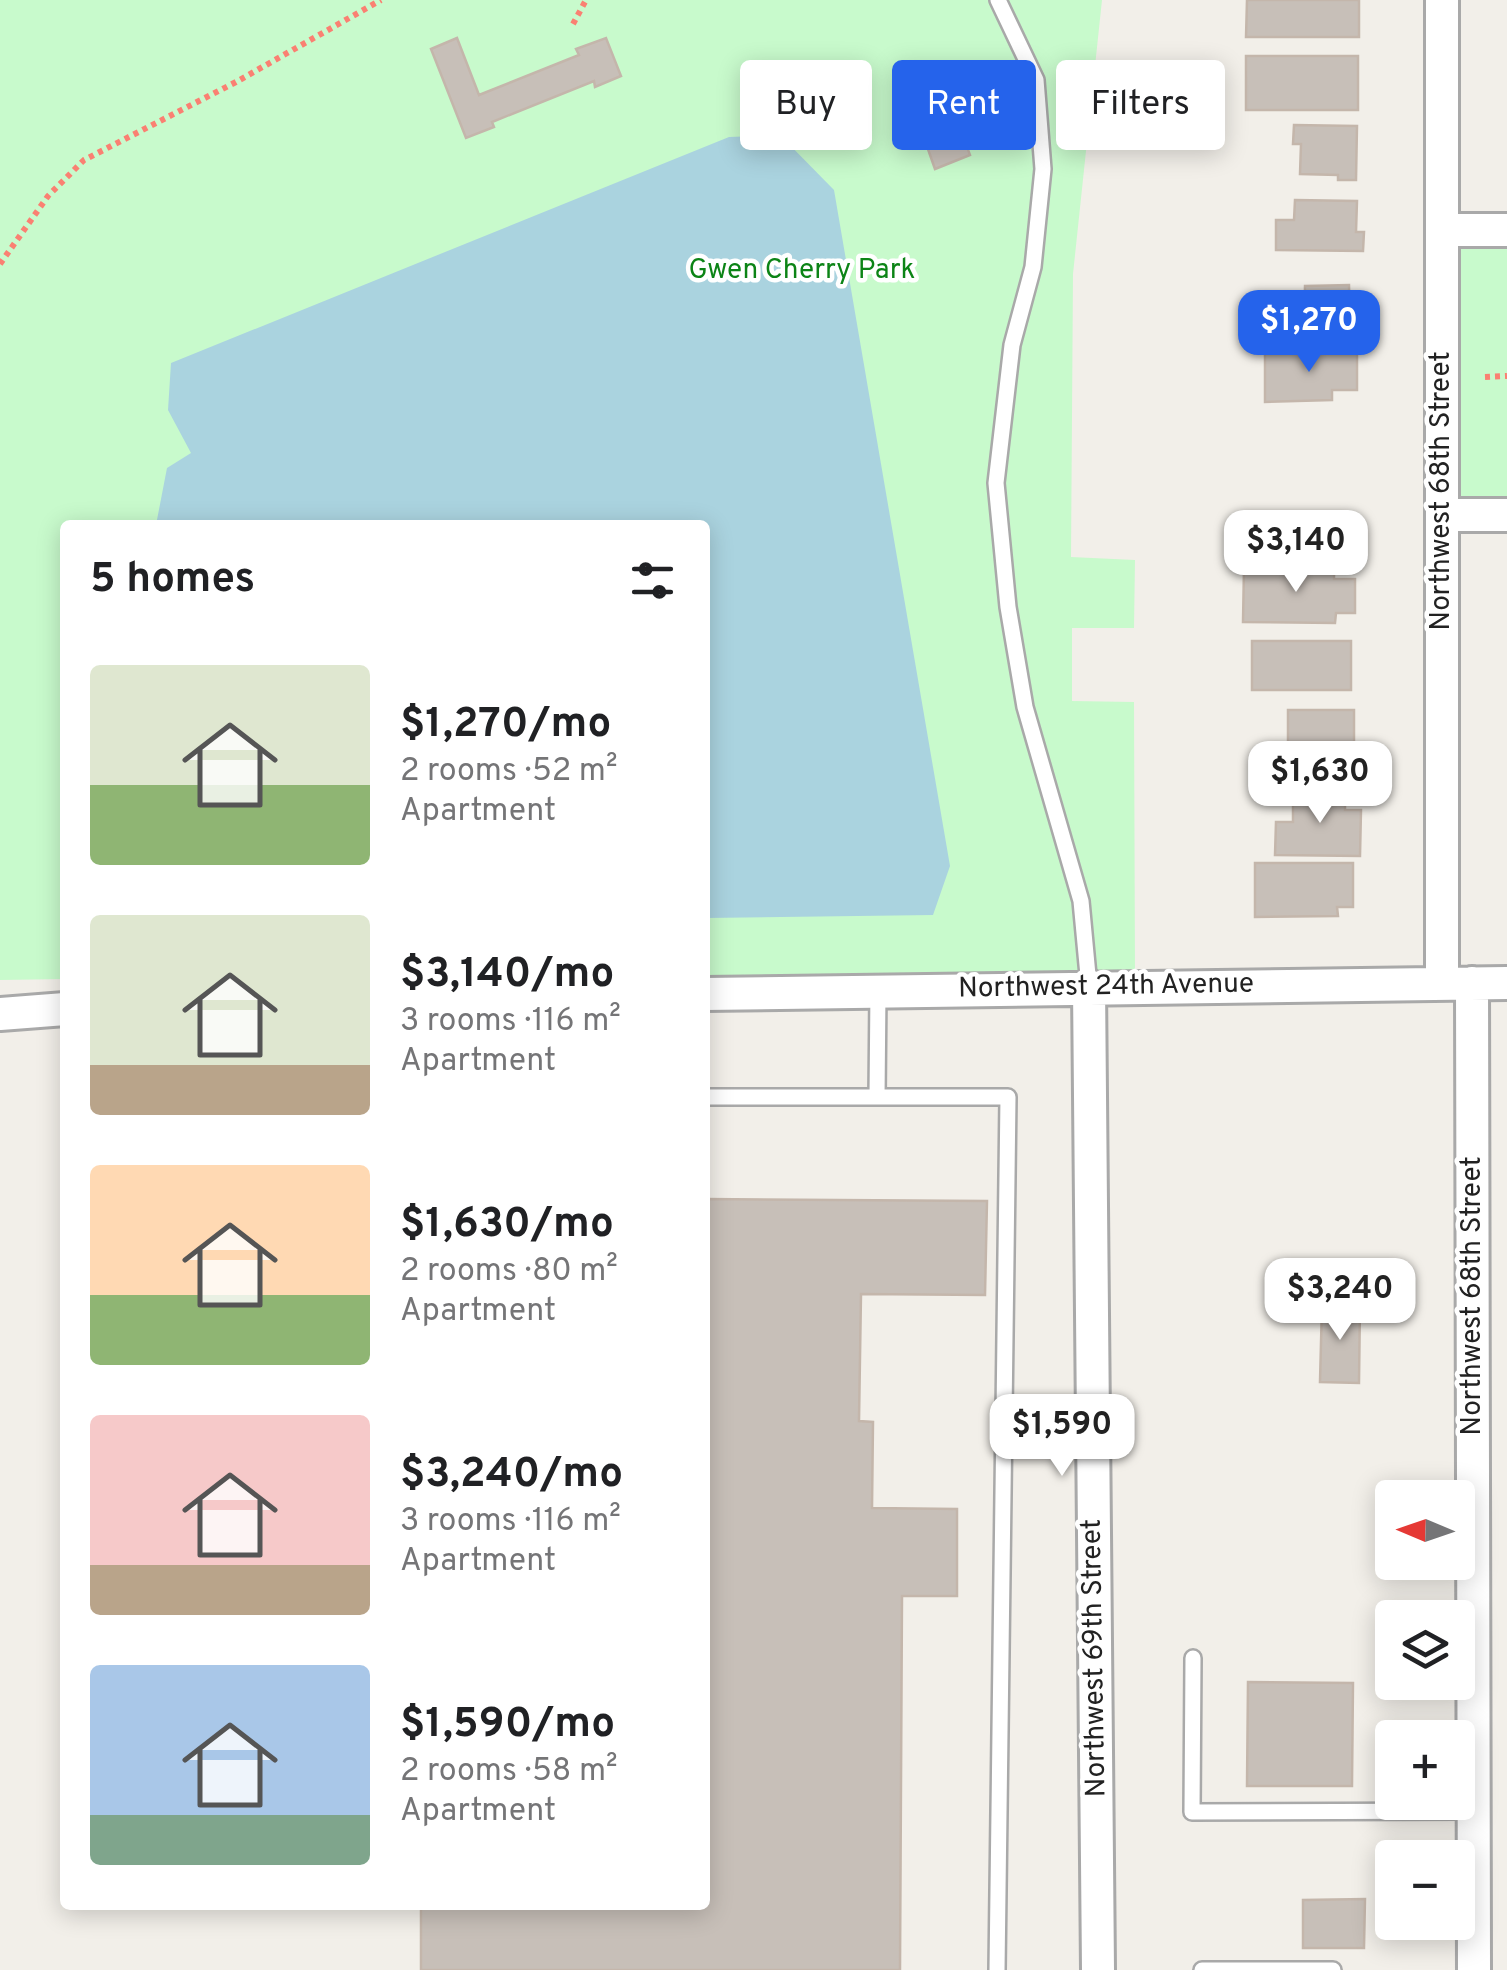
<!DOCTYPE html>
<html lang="en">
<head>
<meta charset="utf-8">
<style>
	body { margin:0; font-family:Overpass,sans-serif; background:#f6f6f6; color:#202124; height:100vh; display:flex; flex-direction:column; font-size:38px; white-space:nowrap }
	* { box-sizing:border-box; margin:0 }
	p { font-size:32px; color:#757577 }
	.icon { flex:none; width:55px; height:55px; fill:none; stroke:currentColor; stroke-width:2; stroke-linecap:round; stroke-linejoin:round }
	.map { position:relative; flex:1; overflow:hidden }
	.side { position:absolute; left:60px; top:520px; width:650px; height:1390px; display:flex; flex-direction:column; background:#fff; border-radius:10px; box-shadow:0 5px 25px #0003 }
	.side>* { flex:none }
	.banner { position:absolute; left:740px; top:60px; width:615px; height:90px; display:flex; gap:20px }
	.needle { width:65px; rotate:272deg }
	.controls { position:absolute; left:1375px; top:1480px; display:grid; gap:20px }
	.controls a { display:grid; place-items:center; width:100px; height:100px; border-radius:10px; background:#fff; box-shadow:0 5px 25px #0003; font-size:50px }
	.price { position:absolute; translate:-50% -85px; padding:0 22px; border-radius:20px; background:#fff; color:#222; font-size:32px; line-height:65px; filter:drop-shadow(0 2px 5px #0008) }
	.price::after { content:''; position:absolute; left:50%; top:60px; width:30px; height:22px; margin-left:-15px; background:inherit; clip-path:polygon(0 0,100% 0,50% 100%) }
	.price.active { background:#2563eb; color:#fff }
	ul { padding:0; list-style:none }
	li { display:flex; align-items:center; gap:30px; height:250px; padding:0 30px }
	li span { display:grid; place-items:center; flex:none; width:280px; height:200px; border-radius:10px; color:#555 }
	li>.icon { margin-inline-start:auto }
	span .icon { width:120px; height:120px; fill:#fffc; stroke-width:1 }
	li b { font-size:42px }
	h2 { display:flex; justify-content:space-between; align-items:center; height:120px; padding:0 30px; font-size:42px }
	.chip { padding:0 35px; border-radius:10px; background:#fff; box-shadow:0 5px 25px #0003; font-size:35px; line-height:90px }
	.chip.active { background:#2563eb; color:#fff }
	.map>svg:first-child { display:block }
</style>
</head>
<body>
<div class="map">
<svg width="1507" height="1970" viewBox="0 0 1507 1970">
	<rect width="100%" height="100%" fill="#f2efe9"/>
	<!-- park -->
	<path fill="#c8facc" d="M0 0H1102L1073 274 1071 557 1135 560 1134 628H1072V701L1134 702 1135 975 705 977V525H65V979L0 980Z
		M1448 233 1507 234V507H1452Z"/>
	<!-- water -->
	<path fill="#aad3df" d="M780 135 834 190 950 866 933 915 705 918V525H156L167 468 191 453 168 410 171 363 729 137Z"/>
	<!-- building -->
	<path fill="#c7bfb8" stroke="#c4b6ab" stroke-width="2.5" d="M1247 0H1359V37H1246Z
		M457 38 479 95 579 55 576 49 606 38 621 76 595 87 594 81 492 122 494 127 466 138 431 49Z
		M1246 56H1358V110H1246Z
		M953 85 963 112 955 115 970 155 935 169 911 101Z
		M1294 125 1357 126 1356 180H1338V175L1300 174 1301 144H1293Z
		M1295 200 1357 201 1356 232H1364L1363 251 1276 250V220H1294Z
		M1349 285 1350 330H1304L1305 286Z
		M1265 351 1357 352V390H1332V400L1265 402Z
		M1244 567 1334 568V579H1355V613H1336L1335 623 1243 622Z
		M1252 641H1351V690H1252Z
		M1288 710H1354V746H1341V763H1288Z
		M1293 790 1345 791V810H1361L1360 856 1275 855 1276 822H1293Z
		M1255 863H1353V907H1337L1338 916 1255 917Z
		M705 1199 987 1201 985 1295 861 1294 859 1421 873 1422 872 1508 957 1509V1596H902L900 1970H421V1905H705Z
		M1322 1304H1360L1359 1383 1320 1382Z
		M1248 1682 1353 1683 1352 1786H1247Z
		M1365 1899 1364 1948H1303V1900Z"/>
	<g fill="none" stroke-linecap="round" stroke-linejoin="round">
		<defs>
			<path id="lane" d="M998 0 1036 80 1043 169 1033 267 1012 345 996 483 1008 607 1025 707 1081 901 1089 986
				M705 1097H1008L997 1970
				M877 1097 878 991
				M1193 1658 1192 1812 1473 1811
				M1202 1970H1333"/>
			<path id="street" d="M1442 230H1507
				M1442 515H1507
				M1442 983V0
				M1472 983 1474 1970
				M1089 986 1098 1970
				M705 994 1507 983
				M0 1014 65 1009"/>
		</defs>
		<!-- lane casing -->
		<use href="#lane" stroke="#a9a9a9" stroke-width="20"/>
		<!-- street casing -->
		<use href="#street" stroke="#a9a9a9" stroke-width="38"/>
		<!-- path -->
		<path stroke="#fa8072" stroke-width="6" stroke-dasharray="5 5" stroke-linecap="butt" d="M573 24 586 0
			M0 264 48 196 84 160 236 82 381 0
			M1485 377 1507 376"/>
		<!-- lane -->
		<use href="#lane" stroke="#fff" stroke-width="15"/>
		<!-- street -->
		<use href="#street" stroke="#fff" stroke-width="32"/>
	</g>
	<g text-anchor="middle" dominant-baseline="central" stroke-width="9" stroke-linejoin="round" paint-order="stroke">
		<!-- park labels -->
		<g font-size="28" fill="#0c8416" stroke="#fff">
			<text x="802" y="271">Gwen Cherry Park</text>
		</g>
		<!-- street labels -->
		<g font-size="28" fill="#222" stroke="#fff">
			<text transform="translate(1442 491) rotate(-90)">Northwest 68th Street</text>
			<text transform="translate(1106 987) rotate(-1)">Northwest 24th Avenue</text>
			<text transform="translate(1473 1296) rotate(-90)">Northwest 68th Street</text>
			<text transform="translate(1095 1658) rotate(-91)">Northwest 69th Street</text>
		</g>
	</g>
</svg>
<div class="controls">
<a><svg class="needle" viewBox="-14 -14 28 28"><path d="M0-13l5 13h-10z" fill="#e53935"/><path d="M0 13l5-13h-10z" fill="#757577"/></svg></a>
<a><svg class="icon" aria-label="layers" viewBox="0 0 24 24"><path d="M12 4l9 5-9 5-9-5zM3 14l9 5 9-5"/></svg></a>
<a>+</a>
<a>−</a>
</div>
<b class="price active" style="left:1309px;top:375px">$1,270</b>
<b class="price" style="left:1296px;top:595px">$3,140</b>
<b class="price" style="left:1320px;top:826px">$1,630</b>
<b class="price" style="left:1340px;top:1343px">$3,240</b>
<b class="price" style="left:1062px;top:1479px">$1,590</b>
<div class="banner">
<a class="chip">Buy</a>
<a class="chip active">Rent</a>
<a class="chip">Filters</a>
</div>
<section class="side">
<h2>5 homes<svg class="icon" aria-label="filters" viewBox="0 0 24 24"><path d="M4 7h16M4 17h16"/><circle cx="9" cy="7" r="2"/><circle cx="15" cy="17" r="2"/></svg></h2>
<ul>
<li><span style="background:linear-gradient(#dfe7d0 60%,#8fb573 0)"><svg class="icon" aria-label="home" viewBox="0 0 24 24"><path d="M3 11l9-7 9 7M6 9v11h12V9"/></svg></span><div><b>$1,270/mo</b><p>2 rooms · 52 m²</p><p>Apartment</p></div></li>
<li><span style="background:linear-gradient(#dfe7d0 75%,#b9a48a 0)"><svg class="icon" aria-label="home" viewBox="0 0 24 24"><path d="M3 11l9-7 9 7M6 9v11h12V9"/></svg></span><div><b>$3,140/mo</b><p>3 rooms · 116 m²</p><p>Apartment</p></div></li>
<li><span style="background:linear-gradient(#ffd9b3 65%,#8fb573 0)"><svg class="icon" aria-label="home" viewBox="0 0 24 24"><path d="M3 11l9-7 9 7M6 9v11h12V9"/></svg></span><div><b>$1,630/mo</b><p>2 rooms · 80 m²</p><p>Apartment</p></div></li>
<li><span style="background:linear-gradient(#f6c9c9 75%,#b9a48a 0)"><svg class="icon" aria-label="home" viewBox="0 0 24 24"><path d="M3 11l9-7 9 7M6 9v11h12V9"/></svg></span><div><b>$3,240/mo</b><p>3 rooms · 116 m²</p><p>Apartment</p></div></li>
<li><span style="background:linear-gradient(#a9c7e8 75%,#7fa58c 0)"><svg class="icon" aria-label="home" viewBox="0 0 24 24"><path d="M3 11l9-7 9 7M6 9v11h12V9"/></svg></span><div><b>$1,590/mo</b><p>2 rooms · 58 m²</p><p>Apartment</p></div></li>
</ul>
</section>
</div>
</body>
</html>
